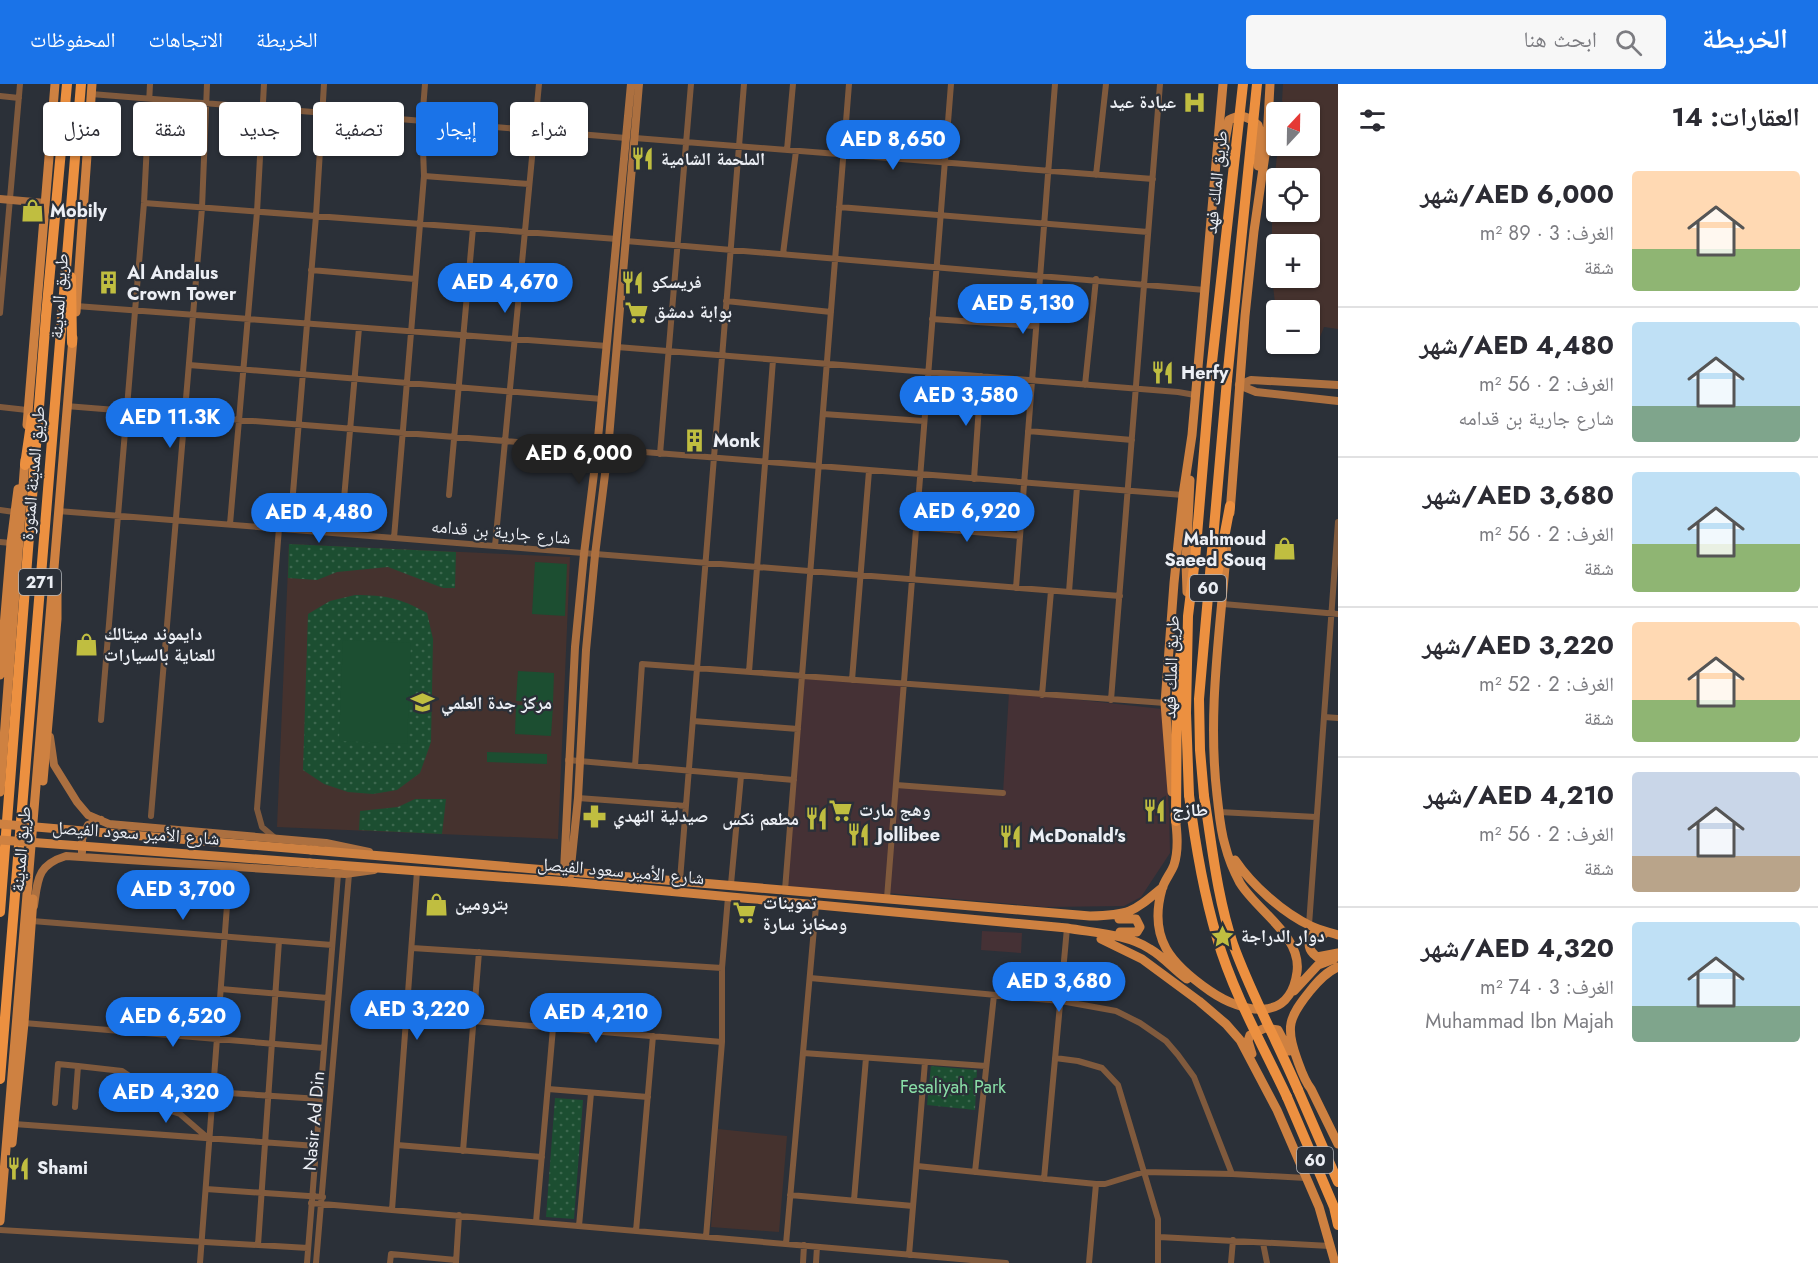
<!DOCTYPE html>
<html lang="ar">
<head>
<meta charset="utf-8">
<style>
	body { margin:0; font-family:Jost,"Noto Naskh Arabic",sans-serif; background:#f7f7f7; color:#2b2b33; direction:rtl; height:100vh; display:flex; flex-direction:column; font-size:22px; white-space:nowrap }
	* { box-sizing:border-box; margin:0 }
	p { font-size:20px; color:#7c7c81 }
	.icon { flex:none; width:33px; height:33px; fill:none; stroke:currentColor; stroke-width:2; stroke-linecap:round; stroke-linejoin:round }
	.map { position:relative; flex:1; overflow:hidden; direction:ltr }
	.drawer { display:flex; flex-direction:column; background:#fff; width:480px }
	.drawer>* { flex:none }
	.hud { position:absolute; left:18px; top:18px; width:570px; height:54px; direction:rtl; display:flex; gap:12px }
	.needle { width:39px; rotate:22deg }
	.controls { position:absolute; left:1266px; top:18px; display:grid; gap:12px }
	.controls a { display:grid; place-items:center; width:54px; height:54px; border-radius:6px; background:#fff; box-shadow:0 2px 4px #0004; font-size:30px }
	.price { position:absolute; translate:-50% -51px; padding:0 14px; border-radius:21px; background:#1a73e8; color:#fff; font-size:20px; line-height:39px; filter:drop-shadow(0 2px 3px #0008) }
	.price::after { content:''; position:absolute; left:50%; top:36px; width:18px; height:14px; margin-left:-9px; background:inherit; clip-path:polygon(0 0,100% 0,50% 100%) }
	.price.current { background:#222; color:#fff }
	ul { padding:0; list-style:none }
	li { display:flex; align-items:center; gap:18px; height:150px; padding:0 18px }
	li+li { border-top:2px solid #e1e1e2 }
	li span { display:grid; place-items:center; flex:none; width:168px; height:120px; border-radius:6px; color:#555 }
	li>.icon { margin-inline-start:auto }
	span .icon { width:72px; height:72px; fill:#fffc; stroke-width:1 }
	li b { font-size:26px }
	h2 { display:flex; justify-content:space-between; align-items:center; height:72px; padding:0 18px; font-size:26px }
	.pill { padding:0 21px; border-radius:6px; background:#fff; box-shadow:0 2px 4px #0004; font-size:21px; line-height:54px }
	.pill.current { background:#1a73e8; color:#fff }
	header { display:flex; align-items:center; gap:36px; box-sizing:border-box; height:84px; padding:0 30px; background:#1a73e8; color:#fff }
	header strong { font-size:28px }
	nav { display:flex; gap:33px; margin-inline-start:auto; font-size:21px }
	.search { width:420px; height:54px; background:#f7f7f7; display:flex; align-items:center; gap:15px; box-sizing:border-box; padding:0 21px; border-radius:6px; color:#7c7c81; font-size:22px }
	main { display:flex; flex:1; min-height:0 }
	.map>svg:first-child { display:block }
</style>
</head>
<body>
<header>
<strong>الخريطة</strong>
<div class="search"><svg class="icon" aria-label="search" viewBox="0 0 24 24"><circle cx="10" cy="10" r="6"/><path d="M15 15l6 6"/></svg>ابحث هنا</div>
<nav><a>الخريطة</a><a>الاتجاهات</a><a>المحفوظات</a></nav>
</header>
<main>
<section class="drawer">
<h2>العقارات: 14<svg class="icon" aria-label="filters" viewBox="0 0 24 24"><path d="M4 7h16M4 17h16"/><circle cx="9" cy="7" r="2"/><circle cx="15" cy="17" r="2"/></svg></h2>
<ul>
<li><span style="background:linear-gradient(#ffd9b3 65%,#8fb573 0)"><svg class="icon" aria-label="home" viewBox="0 0 24 24"><path d="M3 11l9-7 9 7M6 9v11h12V9"/></svg></span><div><b>AED 6,000/شهر</b><p>الغرف: 3 · 89 m²</p><p>شقة</p></div></li>
<li><span style="background:linear-gradient(#bfe0f5 70%,#7fa58c 0)"><svg class="icon" aria-label="home" viewBox="0 0 24 24"><path d="M3 11l9-7 9 7M6 9v11h12V9"/></svg></span><div><b>AED 4,480/شهر</b><p>الغرف: 2 · 56 m²</p><p>شارع جارية بن قدامه</p></div></li>
<li><span style="background:linear-gradient(#bfe0f5 60%,#8fb573 0)"><svg class="icon" aria-label="home" viewBox="0 0 24 24"><path d="M3 11l9-7 9 7M6 9v11h12V9"/></svg></span><div><b>AED 3,680/شهر</b><p>الغرف: 2 · 56 m²</p><p>شقة</p></div></li>
<li><span style="background:linear-gradient(#ffd9b3 65%,#8fb573 0)"><svg class="icon" aria-label="home" viewBox="0 0 24 24"><path d="M3 11l9-7 9 7M6 9v11h12V9"/></svg></span><div><b>AED 3,220/شهر</b><p>الغرف: 2 · 52 m²</p><p>شقة</p></div></li>
<li><span style="background:linear-gradient(#c9d6e8 70%,#b9a48a 0)"><svg class="icon" aria-label="home" viewBox="0 0 24 24"><path d="M3 11l9-7 9 7M6 9v11h12V9"/></svg></span><div><b>AED 4,210/شهر</b><p>الغرف: 2 · 56 m²</p><p>شقة</p></div></li>
<li><span style="background:linear-gradient(#bfe0f5 70%,#7fa58c 0)"><svg class="icon" aria-label="home" viewBox="0 0 24 24"><path d="M3 11l9-7 9 7M6 9v11h12V9"/></svg></span><div><b>AED 4,320/شهر</b><p>الغرف: 3 · 74 m²</p><p>Muhammad Ibn Majah</p></div></li>
</ul>
</section>
<div class="map">
<svg width="1338" height="1179" viewBox="0 0 1338 1179">
	<defs>
		<pattern id="grass-dots" width="8" height="8" patternUnits="userSpaceOnUse" patternTransform="scale(1.5)"><rect width="8" height="8" fill="#1c4e31"/><path d="M2 2h.1M6 6h.1" fill="none" stroke="#3d684f" stroke-width="1.8" stroke-linecap="round"/></pattern>
	</defs>
	<rect width="100%" height="100%" fill="#2b3038"/>
	<!-- commercial -->
	<path fill="#453135" d="M802 592 903 600 896 700 1003 709 1009 608 1162 625 1169 726 1170 769 1141 813 1124 822 1045 823 887 809V814L785 806Z
		M982 847 1022 849 1021 869 981 866Z"/>
	<!-- education -->
	<path fill="#45322e" fill-rule="evenodd" d="M1283 0H1338V245L1324 243 1314 268 1304 269 1293 260H1310V226H1276V228L1272 193V116L1278 63 1310 62V28H1294L1282 17ZM1276 94H1310V128H1276ZM1276 160H1310V194H1276Z
		M289 460 570 473 558 755 277 743Z
		M718 1045 787 1052 779 1148 711 1143Z"/>
	<!-- grass -->
	<path fill="url(#grass-dots)" d="M289 460 456 468 455 504H443L388 483 337 488 317 496 288 494Z
		M355 511C386 511 400 514 427 529L433 555 431 658 420 689 397 706 373 710 348 708 324 700 303 686 308 530 330 517Z
		M415 715H446L442 750 359 746 360 727 398 723Z
		M931 982 977 986 975 1026 927 1021Z
		M555 1014 583 1016 574 1135 546 1133Z"/>
	<!-- garden -->
	<path fill="#1c4e31" d="M535 478 567 480 565 532 532 530Z
		M343 556 411 559 407 660 339 657Z
		M518 587 554 589 553 619 516 617Z
		M516 621 553 622 551 652 515 650Z
		M487 668 547 670V680L487 678Z"/>
	<g fill="none" stroke-linecap="round" stroke-linejoin="round">
		<!-- street -->
		<path stroke="#805a3d" stroke-width="6" d="M91 10C269 24 448 39 626 54
			M0 12 19 14
			M635 54 1153 95
			M787 66 793 0
			M1096 91 1106 0
			M424 92 529 100
			M144 119 617 155
			M839 123 1148 148
			M626 157 1205 206
			M783 170 796 67
			M311 186 415 195
			M726 217 831 228
			M76 222 607 262
			M0 229 20 0
			M932 235 1036 242
			M617 263 1178 308 1195 311
			M189 281 602 315
			M1085 301 1096 195
			M66 322 1183 411
			M0 323 27 326
			M823 330 924 337
			M1028 347 1132 356
			M660 370 691 0
			M974 395 981 292
			M449 411 473 144
			M0 426 14 428
			M58 427 1120 512
			M230 440 257 128 264 0
			M916 443 1020 452
			M290 445 316 132 324 0
			M341 449 359 244
			M394 454 424 92 422 38 425 0
			M0 458 11 459
			M495 462 539 0
			M1016 504 1055 0
			M1069 508 1077 403
			M1223 520 1338 530
			M749 588 773 276
			M852 596 869 387
			M1042 611 1051 507
			M1111 616 1160 0
			M1324 633 1338 634
			M101 636 144 119 150 0
			M693 637 798 645
			M568 676 794 696
			M635 682 642 580 1165 619
			M896 701 1003 709
			M578 714 686 722
			M1219 728 1316 733
			M151 732 202 124 207 0
			M275 754 262 743 257 725 279 444
			M680 796 744 0
			M731 800 741 692
			M785 806 849 0
			M887 814 951 0
			M32 837 332 861
			M1309 841 1338 438
			M412 864 722 884
			M810 894 1061 917 1116 927 1140 939 1166 957 1178 971 1194 993 1232 1090
			M221 905 328 914
			M473 937 722 958
			M24 939 324 964
			M803 969 986 982
			M1055 974 1078 977 1102 984 1118 1001 1158 1135V1179
			M548 1005 648 1013
			M213 1008 320 1015
			M55 1019 58 980 78 982
			M75 1023 78 982 122 987 134 995 156 1022 180 1030 209 1055
			M14 1040 316 1062
			M397 1061 542 1073
			M463 1067 479 868
			M917 1082 1096 1100H1105L1144 1088 1232 1090 1306 1094
			M975 1088 994 911
			M1044 1095 1067 844
			M206 1105 323 1113
			M790 1111 913 1122
			M854 1116 866 974
			M311 1119 1006 1179
			M392 1126 417 787
			M536 1138 553 944
			M579 1142 591 1009
			M0 1146 308 1164
			M636 1147 653 952
			M706 1153 722 958V884L728 813
			M1159 1153 1330 1162
			M1263 1159 1267 1179
			M786 1160 816 822
			M258 1161 279 857
			M909 1171 925 978
			M200 1179 230 782
			M307 1179 338 790
			M316 1179 349 790
			M390 1179 391 1170 456 1176
			M456 1179 459 1131
			M803 1179 804 1161
			M816 1179 817 1163
			M1089 1179 1096 1100
			M1231 1179 1233 1156"/>
		<!-- secondary -->
		<path stroke="#ac7040" stroke-width="8" d="M0 115 45 119
			M1239 301 1256 308 1338 317
			M1239 301 1251 296 1338 301
			M50 653 54 681 77 718 88 731 109 740 326 759 369 768
			M82 768V755L88 741 101 736
			M570 792 578 714 586 566 595 471 608 366 639 0
			M569 798 564 787 575 563 584 470 597 365 631 0
			M34 822C38 795 37 781 66 772L345 790 374 786"/>
		<!-- primary -->
		<path stroke="#ce8141" stroke-width="9" d="M1222 73 1229 36C1241 29 1249 33 1258 41L1260 49 1258 82
			M76 228 92 0
			M27 341 55 0
			M1230 429 1245 232 1254 147 1267 57 1270 0
			M1187 508 1186 478 1190 396
			M0 591 11 459 18 405
			M43 697 57 535V498
			M0 708 25 376
			M1172 708 1165 619 1174 499 1183 411 1192 351 1223 0
			M1175 731C1177 747 1179 765 1174 781 1171 789 1164 797 1162 805 1148 855 1171 880 1210 907 1242 929 1290 940 1297 888 1302 852 1257 827 1240 799 1234 788 1228 773 1225 761 1220 745 1219 727 1217 711 1207 625 1221 543 1227 458
			M311 766 1090 832C1131 831 1133 828 1163 803
			M1235 776C1252 801 1283 829 1311 842 1319 846 1329 848 1338 851
			M310 779 569 798 1067 844C1094 849 1127 850 1150 865 1164 873 1174 886 1187 895
			M1119 835H1136L1140 843 1137 848H1120
			M1324 850H1313C1307 860 1308 866 1317 873L1338 869
			M1101 855 1142 875 1199 917 1226 940 1240 956 1277 1026 1319 1123 1335 1179
			M1338 883C1326 888 1318 897 1310 907 1289 933 1285 943 1297 975 1301 986 1304 996 1311 1005L1338 1060
			M1294 907 1318 881 1334 875
			M1252 970 1248 957 1250 951 1265 944 1278 946 1289 967
			M12 1059 24 939 33 815
			M0 1137 73 254"/>
		<!-- highway -->
		<path stroke="#ec9040" stroke-width="10" d="M71 193 72 259
			M25 381 32 333
			M1214 507 1230 422
			M1189 711 1186 629 1188 532 1195 475 1210 296
			M1204 712 1200 666 1199 615 1227 296
			M1176 737 1177 588 1183 558
			M0 828 46 232 67 0
			M0 995 81 0
			M1298 1006 1338 1098
			M1287 1013 1334 1123 1338 1141"/>
		<!-- primary-bridge -->
		<path stroke="#ce8141" stroke-width="9" d="M0 740 311 766
			M0 756 310 779"/>
		<!-- highway-bridge -->
		<path stroke="#ec9040" stroke-width="10" d="M1210 296 1243 0
			M1227 296 1257 0
			M1189 711C1195 759 1203 807 1217 854 1233 909 1263 962 1287 1013
			M1204 712C1212 761 1217 813 1233 860 1251 910 1277 957 1298 1006"/>
	</g>
	<!-- icons -->
	<defs>
		<symbol id="hospital-bare" viewBox="-9 -9 18 18"><path d="M-5-5h3v3.5h4V-5h3V5h-3V1.5h-4V5h-3Z" fill="#c0be40" stroke="#2b3038" stroke-width="2.5" paint-order="stroke"/></symbol>
		<symbol id="restaurant-bare" viewBox="-9 -9 18 18"><path d="M-5-6h1v4h1v-4h1v4h1v-4h1v5L-1.5 .5V6h-2V.5L-5-1ZM5-6V6H3V1.5H1.5Q1.5-4 5-6Z" fill="#c0be40" stroke="#2b3038" stroke-width="2.5" paint-order="stroke"/></symbol>
		<symbol id="shop-bare" viewBox="-9 -9 18 18"><path d="M-5-2.5h2.3a2.7 3.5 0 0 1 5.4 0H5L5.5 6h-11ZM-1.5-2.5h3a1.5 2.3 0 0 0-3 0Z" fill="#c0be40" stroke="#2b3038" stroke-width="2.5" paint-order="stroke"/></symbol>
		<symbol id="building-bare" viewBox="-9 -9 18 18"><path d="M-4-6H4V6H1V3H-1V6H-4ZM-2.5-4.3h1.7v1.8h-1.7ZM.8-4.3h1.7v1.8H.8ZM-2.5-1h1.7V.8h-1.7ZM.8-1h1.7V.8H.8Z" fill="#c0be40" stroke="#2b3038" stroke-width="2.5" paint-order="stroke"/></symbol>
		<symbol id="supermarket-bare" viewBox="-9 -9 18 18"><path d="M-6-5.5h2.5l.6 2H6L4.5 2H-2.5L-4.4-4H-6ZM-1.5 3.2a1.3 1.3 0 1 0 .1 0ZM3 3.2a1.3 1.3 0 1 0 .1 0Z" fill="#c0be40" stroke="#2b3038" stroke-width="2.5" paint-order="stroke"/></symbol>
		<symbol id="university-bare" viewBox="-9 -9 18 18"><path d="M0-5L7-2L0 1L-7-2ZM-4 1L0 2.5L4 1V4Q0 6-4 4Z" fill="#c0be40" stroke="#2b3038" stroke-width="2.5" paint-order="stroke"/></symbol>
		<symbol id="pharmacy-bare" viewBox="-9 -9 18 18"><path d="M-2-6h4v4h4v4h-4v4h-4v-4h-4v-4h4Z" fill="#c0be40" stroke="#2b3038" stroke-width="2.5" paint-order="stroke"/></symbol>
		<symbol id="sight-bare" viewBox="-9 -9 18 18"><path d="M0-6L1.8-2.2L6-1.7L2.9 1.2L3.7 5.4L0 3.3L-3.7 5.4L-2.9 1.2L-6-1.7L-1.8-2.2Z" fill="#c0be40" stroke="#2b3038" stroke-width="2.5" paint-order="stroke"/></symbol>
	</defs>
	<g fill-rule="evenodd">
		<use href="#hospital-bare" x="1178" y="2" width="33" height="33"/>
		<use href="#restaurant-bare" x="626" y="58" width="33" height="33"/>
		<use href="#shop-bare" x="16" y="110" width="33" height="33"/>
		<use href="#restaurant-bare" x="616" y="182" width="33" height="33"/>
		<use href="#building-bare" x="92" y="182" width="33" height="33"/>
		<use href="#supermarket-bare" x="620" y="212" width="33" height="33"/>
		<use href="#restaurant-bare" x="1146" y="272" width="33" height="33"/>
		<use href="#building-bare" x="678" y="340" width="33" height="33"/>
		<use href="#shop-bare" x="1268" y="448" width="33" height="33"/>
		<use href="#shop-bare" x="70" y="544" width="33" height="33"/>
		<use href="#university-bare" x="406" y="602" width="33" height="33"/>
		<use href="#supermarket-bare" x="824" y="710" width="33" height="33"/>
		<use href="#restaurant-bare" x="1138" y="710" width="33" height="33"/>
		<use href="#pharmacy-bare" x="578" y="716" width="33" height="33"/>
		<use href="#restaurant-bare" x="800" y="718" width="33" height="33"/>
		<use href="#restaurant-bare" x="842" y="734" width="33" height="33"/>
		<use href="#restaurant-bare" x="994" y="736" width="33" height="33"/>
		<use href="#shop-bare" x="420" y="804" width="33" height="33"/>
		<use href="#supermarket-bare" x="728" y="812" width="33" height="33"/>
		<use href="#sight-bare" x="1206" y="836" width="33" height="33"/>
		<use href="#restaurant-bare" x="2" y="1068" width="33" height="33"/>
	</g>
	<g text-anchor="middle" dominant-baseline="central" stroke-width="4.5" stroke-linejoin="round" paint-order="stroke">
		<!-- shield labels -->
		<g fill="#2b3038" stroke="#b2b6bc" stroke-width="1.5">
			<rect x="19" y="485" width="42" height="26" rx="4.5"/>
			<rect x="1190" y="491" width="36" height="26" rx="4.5"/>
			<rect x="1297" y="1063" width="36" height="26" rx="4.5"/>
		</g>
		<g font-size="16" font-weight="bold" fill="#eceff5">
			<text x="40" y="498">271</text>
			<text x="1208" y="504">60</text>
			<text x="1315" y="1076">60</text>
		</g>
		<!-- poi labels -->
		<g font-size="18" font-weight="bold" fill="#eceff5" stroke="#2b3038" text-anchor="start">
			<text x="1176" y="18" text-anchor="end">عيادة عيد</text>
			<text x="661" y="75">الملحمة الشامية</text>
			<text x="50" y="127">Mobily</text>
			<text x="127" y="189">Al Andalus<tspan x="127" dy="21">Crown Tower</tspan></text>
			<text x="651" y="198">فريسكو</text>
			<text x="654" y="228">بوابة دمشق</text>
			<text x="1181" y="289">Herfy</text>
			<text x="713" y="357">Monk</text>
			<text x="1266" y="455" text-anchor="end">Mahmoud<tspan x="1266" dy="21">Saeed Souq</tspan></text>
			<text x="104" y="550">دايموند ميتالك<tspan x="104" dy="21">للعناية بالسيارات</tspan></text>
			<text x="441" y="619">مركز جدة العلمي</text>
			<text x="859" y="726">وهج مارت</text>
			<text x="1172" y="726">طازج</text>
			<text x="613" y="732">صيدلية النهدي</text>
			<text x="799" y="735" text-anchor="end">مطعم نكس</text>
			<text x="877" y="751">Jollibee</text>
			<text x="1029" y="752">McDonald's</text>
			<text x="763" y="819">تموينات<tspan x="763" dy="21">ومخابز سارة</tspan></text>
			<text x="455" y="820">بترومين</text>
			<text x="1241" y="852">دوار الدراجة</text>
			<text x="37" y="1084">Shami</text>
		</g>
		<!-- street labels -->
		<g font-size="18" fill="#eceff5" stroke="#2b3038">
			<text transform="translate(1216 98) rotate(-84)">طريق الملك فهد</text>
			<text transform="translate(59 212) rotate(-86)">طريق المدينة</text>
			<text transform="translate(33 389) rotate(-85)">طريق المدينة المنورة</text>
			<text transform="translate(501 448) rotate(5)">شارع جارية بن قدامه</text>
			<text transform="translate(1171 583) rotate(-88)">طريق الملك فهد</text>
			<text transform="translate(136 749) rotate(4)">شارع الأمير سعود الفيصل</text>
			<text transform="translate(21 765) rotate(-85)">طريق المدينة</text>
			<text transform="translate(621 787) rotate(5)">شارع الأمير سعود الفيصل</text>
			<text transform="translate(314 1037) rotate(-85)">Nasir Ad Din</text>
		</g>
		<!-- park labels -->
		<g font-size="18" fill="#8ae0a8" stroke="#2b3038">
			<text x="953" y="1003">Fesaliyah Park</text>
		</g>
	</g>
</svg>
<div class="controls">
<a><svg class="needle" viewBox="-14 -14 28 28"><path d="M0-13l5 13h-10z" fill="#e53935"/><path d="M0 13l5-13h-10z" fill="#7c7c81"/></svg></a>
<a><svg class="icon" aria-label="locate" viewBox="0 0 24 24"><circle cx="12" cy="12" r="6"/><path d="M12 2v4M12 18v4M2 12h4M18 12h4"/></svg></a>
<a>+</a>
<a>−</a>
</div>
<b class="price" style="left:893px;top:87px">AED 8,650</b>
<b class="price" style="left:505px;top:230px">AED 4,670</b>
<b class="price" style="left:1023px;top:251px">AED 5,130</b>
<b class="price" style="left:966px;top:343px">AED 3,580</b>
<b class="price" style="left:170px;top:365px">AED 11.3K</b>
<b class="price current" style="left:579px;top:401px">AED 6,000</b>
<b class="price" style="left:967px;top:459px">AED 6,920</b>
<b class="price" style="left:319px;top:460px">AED 4,480</b>
<b class="price" style="left:183px;top:837px">AED 3,700</b>
<b class="price" style="left:1059px;top:929px">AED 3,680</b>
<b class="price" style="left:417px;top:957px">AED 3,220</b>
<b class="price" style="left:596px;top:960px">AED 4,210</b>
<b class="price" style="left:173px;top:964px">AED 6,520</b>
<b class="price" style="left:166px;top:1040px">AED 4,320</b>
<div class="hud">
<a class="pill">شراء</a>
<a class="pill current">إيجار</a>
<a class="pill">تصفية</a>
<a class="pill">جديد</a>
<a class="pill">شقة</a>
<a class="pill">منزل</a>
</div>
</div>
</main>
</body>
</html>
